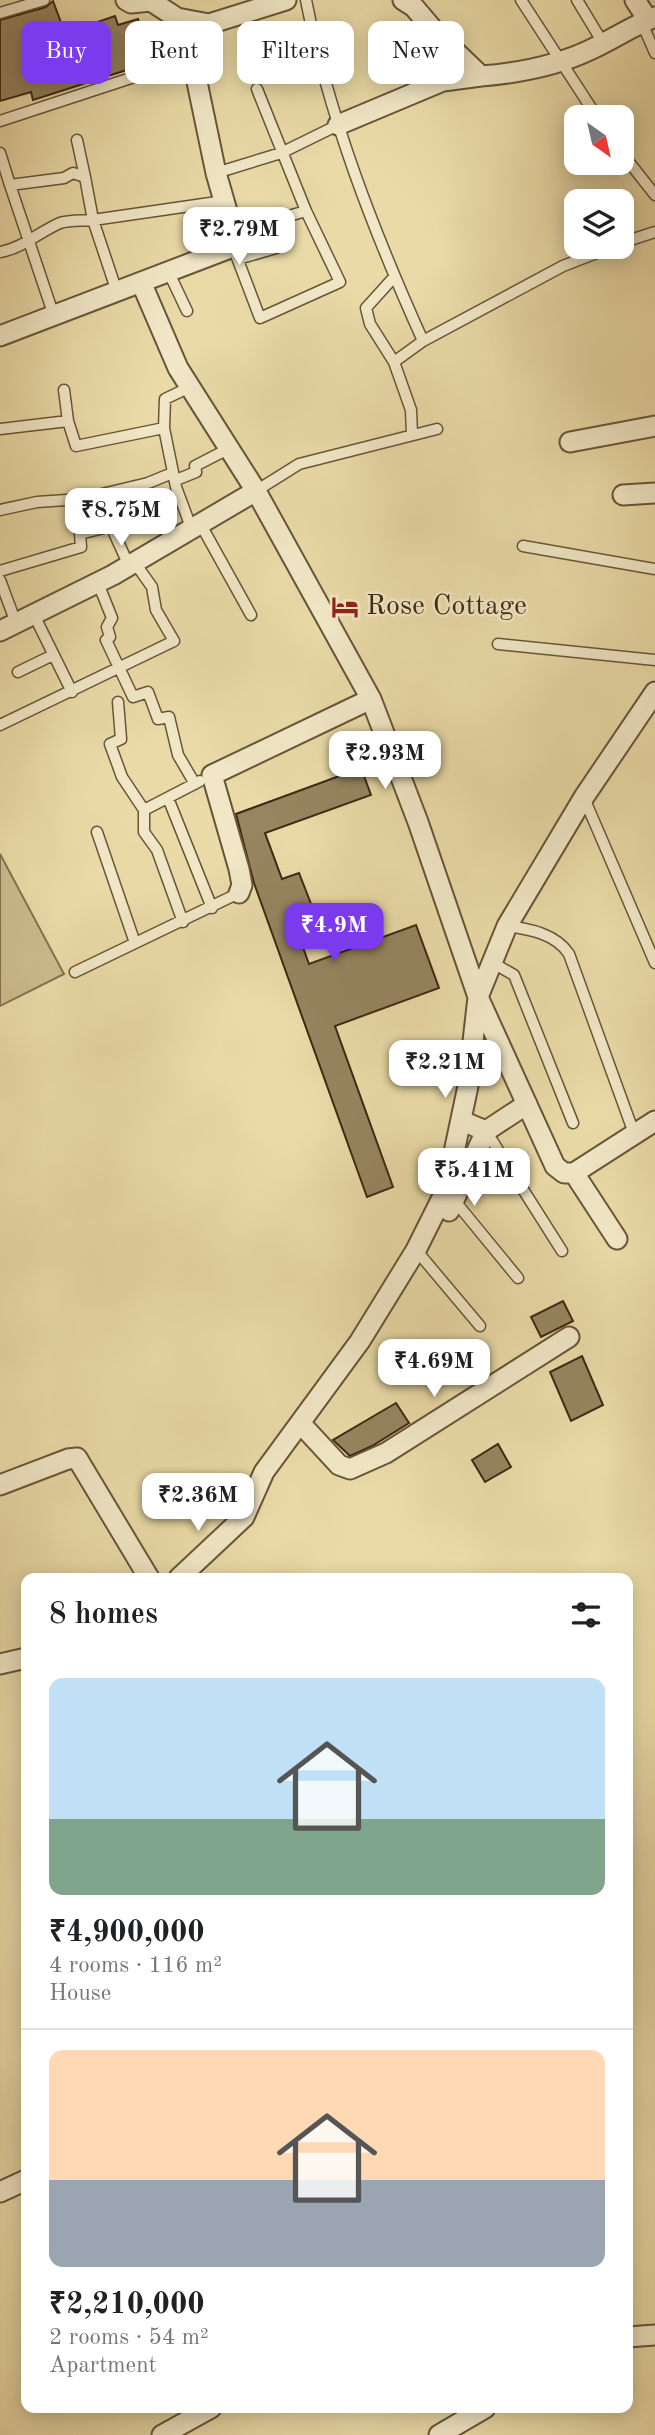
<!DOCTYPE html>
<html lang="en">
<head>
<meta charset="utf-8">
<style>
	body { margin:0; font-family:"Old Standard TT",serif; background:#f2f2f2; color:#202124; height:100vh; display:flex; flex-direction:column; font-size:26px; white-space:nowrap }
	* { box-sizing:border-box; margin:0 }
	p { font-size:23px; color:#757577 }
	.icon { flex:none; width:38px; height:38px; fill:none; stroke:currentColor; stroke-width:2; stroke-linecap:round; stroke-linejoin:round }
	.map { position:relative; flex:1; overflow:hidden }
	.sheet { position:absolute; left:21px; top:1573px; width:612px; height:840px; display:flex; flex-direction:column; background:#fff; border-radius:14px; box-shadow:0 4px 18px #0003 }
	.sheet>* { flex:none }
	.hud { position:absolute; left:21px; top:21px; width:614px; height:63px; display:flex; gap:14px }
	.needle { width:46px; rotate:146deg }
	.fabs { position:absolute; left:564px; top:105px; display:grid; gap:14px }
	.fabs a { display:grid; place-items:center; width:70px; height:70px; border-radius:14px; background:#fff; box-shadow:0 4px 18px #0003; font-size:35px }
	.price { position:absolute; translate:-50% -60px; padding:0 16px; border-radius:14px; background:#fff; color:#222; font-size:23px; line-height:46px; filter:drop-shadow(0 2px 4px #0008) }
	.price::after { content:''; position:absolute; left:50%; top:42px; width:21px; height:16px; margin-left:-10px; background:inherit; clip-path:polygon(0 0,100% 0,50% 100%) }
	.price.active { background:#7c3aed; color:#fff }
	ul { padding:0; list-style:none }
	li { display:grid; align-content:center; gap:14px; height:371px; padding:0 28px }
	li+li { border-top:2px solid #e0e0e0 }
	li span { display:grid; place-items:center; height:217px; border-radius:14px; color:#555 }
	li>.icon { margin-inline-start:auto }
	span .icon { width:126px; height:126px; fill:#fffc; stroke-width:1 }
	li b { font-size:30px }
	h2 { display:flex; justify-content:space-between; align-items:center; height:84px; padding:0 28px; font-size:30px }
	.chip { padding:0 24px; border-radius:14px; background:#fff; box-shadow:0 4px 18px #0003; font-size:24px; line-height:63px }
	.chip.active { background:#7c3aed; color:#fff }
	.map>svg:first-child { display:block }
</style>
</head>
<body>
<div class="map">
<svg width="655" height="2435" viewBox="0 0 655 2435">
	<rect width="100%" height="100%" fill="#e9daa7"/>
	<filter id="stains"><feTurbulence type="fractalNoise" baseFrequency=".00286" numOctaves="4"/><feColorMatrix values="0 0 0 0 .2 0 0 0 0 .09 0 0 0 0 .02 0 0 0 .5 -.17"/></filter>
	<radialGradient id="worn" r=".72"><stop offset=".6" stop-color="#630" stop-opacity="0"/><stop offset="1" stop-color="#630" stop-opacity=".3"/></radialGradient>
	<!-- green -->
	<path fill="#ccbc8e" stroke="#847250" stroke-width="2" d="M0 854 64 974 0 1006Z"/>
	<!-- building -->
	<path fill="#968560" stroke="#3d2913" stroke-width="2" d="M53 1 65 33 115 16 118 25 138 19 149 53 132 60 133 68 33 100 31 92 0 101V20L46 7Z
		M361 768 371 795 265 833 282 879 299 873 313 909 292 917 309 964 416 925 439 988 335 1026 393 1187 367 1197 254 883 236 814Z
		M563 1301 573 1321 541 1337 531 1317Z
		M582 1356 603 1405 571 1421 550 1372Z
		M396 1403 409 1423 372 1446 350 1456 333 1440Z
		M498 1444 511 1467 485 1482 472 1460Z"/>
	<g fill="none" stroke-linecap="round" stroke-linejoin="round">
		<defs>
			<path id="lane" d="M306 0C329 117 374 232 423 341L563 266 612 247
				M521 0 597 117
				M577 0 603 43
				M0 13 44 0
				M642 23 655 53
				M0 121 192 58
				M77 140 85 177
				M621 152 655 195
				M0 153 10 185
				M216 173 281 153 338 125
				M233 232 306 211 257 89
				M621 243 655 232
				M233 247 260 318 340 282 306 211
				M0 252C23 248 39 232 60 223 69 220 83 221 93 220L85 177 73 173 64 178 10 185 54 316
				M238 259 276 248
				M169 273 187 311
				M394 277 366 308 370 324 394 362
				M117 292 93 220 224 201
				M68 421 76 446 164 428 165 399 190 387
				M164 428 176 487 192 530
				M0 429 68 421 64 390
				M412 434 411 410 394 362 423 341
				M256 491 299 464 437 429
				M102 495 111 526 129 566
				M0 510 37 502 81 499 148 483 170 474 176 480 196 472 195 466 230 448
				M201 525 251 615
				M523 546 655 569
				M0 571 81 547 80 534 111 526
				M0 580 16 623
				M98 583 112 618 107 627 110 637 106 640 133 697 148 692 158 719 169 717 178 755 195 784
				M34 615 72 692
				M498 644 655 660
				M18 672 53 655
				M118 702 121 739 110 744 122 777 144 810V832L157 850 183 922
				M0 725 174 641 156 610 152 587 135 563
				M168 798 212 908
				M584 798 655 963
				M144 810 200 781
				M97 832 135 943
				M507 926C530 929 556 934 569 954L635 1136
				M493 963 514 975 573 1123
				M75 972 239 893
				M486 1131 562 1251
				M454 1200 518 1278
				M416 1250 480 1326"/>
			<path id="street" d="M126 0 131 3 151 1 177 18 209 24 286 0
				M403 0 414 7 436 33 481 76C519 73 557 66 592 49 613 39 633 26 655 17
				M635 0 648 20
				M338 125 443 81 481 76
				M141 282 178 368 256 491 371 699 418 822 478 997 555 1166 564 1173H574L655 1121
				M0 336 233 247V232L216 173 192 58 209 24
				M570 442 655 426
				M623 495 655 493
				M0 631 113 575 256 491
				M239 893 242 885 239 869 212 775 371 699
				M486 1131 527 1104
				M574 1173 617 1239
				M449 1211 486 1131 462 1121
				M302 1425 339 1465 350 1469 386 1453 569 1337
				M0 1485 68 1459 77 1458 149 1578
				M179 1578 244 1517 264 1472 360 1341 416 1250 446 1190 468 1086 478 997 507 926 584 797 655 692
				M0 1664 26 1658
				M0 2192 26 2180
				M628 2337 655 2335
				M162 2435 211 2408
				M439 2435 485 2408"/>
		</defs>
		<!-- lane casing -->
		<use href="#lane" stroke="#685538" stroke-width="13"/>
		<!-- street casing -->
		<use href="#street" stroke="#685538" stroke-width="23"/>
		<!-- lane -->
		<use href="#lane" stroke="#f1e7c6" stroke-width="10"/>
		<!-- street -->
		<use href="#street" stroke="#f1e7c6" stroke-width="19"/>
	</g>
	<!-- icons -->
	<defs>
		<symbol id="hotel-bare" viewBox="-9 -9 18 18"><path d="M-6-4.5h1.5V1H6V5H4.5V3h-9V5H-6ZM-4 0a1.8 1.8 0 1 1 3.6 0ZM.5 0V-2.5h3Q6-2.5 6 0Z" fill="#8f2418" stroke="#f1e7c6" stroke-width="2.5" paint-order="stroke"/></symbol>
	</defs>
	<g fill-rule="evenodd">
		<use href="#hotel-bare" x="326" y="588" width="38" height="38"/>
	</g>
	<g text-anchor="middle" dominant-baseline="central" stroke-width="5" stroke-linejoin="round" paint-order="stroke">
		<!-- poi labels -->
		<g font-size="28" fill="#3d2913" stroke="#f1e7c6" text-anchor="start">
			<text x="366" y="607">Rose Cottage</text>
		</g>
	</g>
	<rect width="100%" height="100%" filter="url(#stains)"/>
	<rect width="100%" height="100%" fill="url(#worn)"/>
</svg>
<div class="fabs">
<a><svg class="needle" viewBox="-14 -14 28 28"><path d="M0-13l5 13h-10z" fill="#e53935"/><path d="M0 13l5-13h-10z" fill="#757577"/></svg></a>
<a><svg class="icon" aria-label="layers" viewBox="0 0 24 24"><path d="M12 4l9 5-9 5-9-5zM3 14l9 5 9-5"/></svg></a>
</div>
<b class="price" style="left:239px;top:267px">₹2.79M</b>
<b class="price" style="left:121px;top:548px">₹8.75M</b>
<b class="price" style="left:385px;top:791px">₹2.93M</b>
<b class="price active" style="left:334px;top:963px">₹4.9M</b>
<b class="price" style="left:445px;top:1100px">₹2.21M</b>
<b class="price" style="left:474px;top:1208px">₹5.41M</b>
<b class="price" style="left:434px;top:1399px">₹4.69M</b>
<b class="price" style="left:198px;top:1533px">₹2.36M</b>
<div class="hud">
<a class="chip active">Buy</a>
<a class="chip">Rent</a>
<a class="chip">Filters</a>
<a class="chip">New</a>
</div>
<section class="sheet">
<h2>8 homes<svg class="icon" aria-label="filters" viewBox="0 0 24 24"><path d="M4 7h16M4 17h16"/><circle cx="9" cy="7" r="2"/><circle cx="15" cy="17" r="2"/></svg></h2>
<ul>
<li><span style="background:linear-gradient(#bfe0f5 65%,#7fa58c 0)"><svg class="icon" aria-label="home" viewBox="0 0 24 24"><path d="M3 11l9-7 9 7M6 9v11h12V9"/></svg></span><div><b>₹4,900,000</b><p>4 rooms · 116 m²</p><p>House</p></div></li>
<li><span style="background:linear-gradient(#ffd9b3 60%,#9aa5b1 0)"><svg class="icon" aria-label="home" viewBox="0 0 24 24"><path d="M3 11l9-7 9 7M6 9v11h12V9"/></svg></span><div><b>₹2,210,000</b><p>2 rooms · 54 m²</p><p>Apartment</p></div></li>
</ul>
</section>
</div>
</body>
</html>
